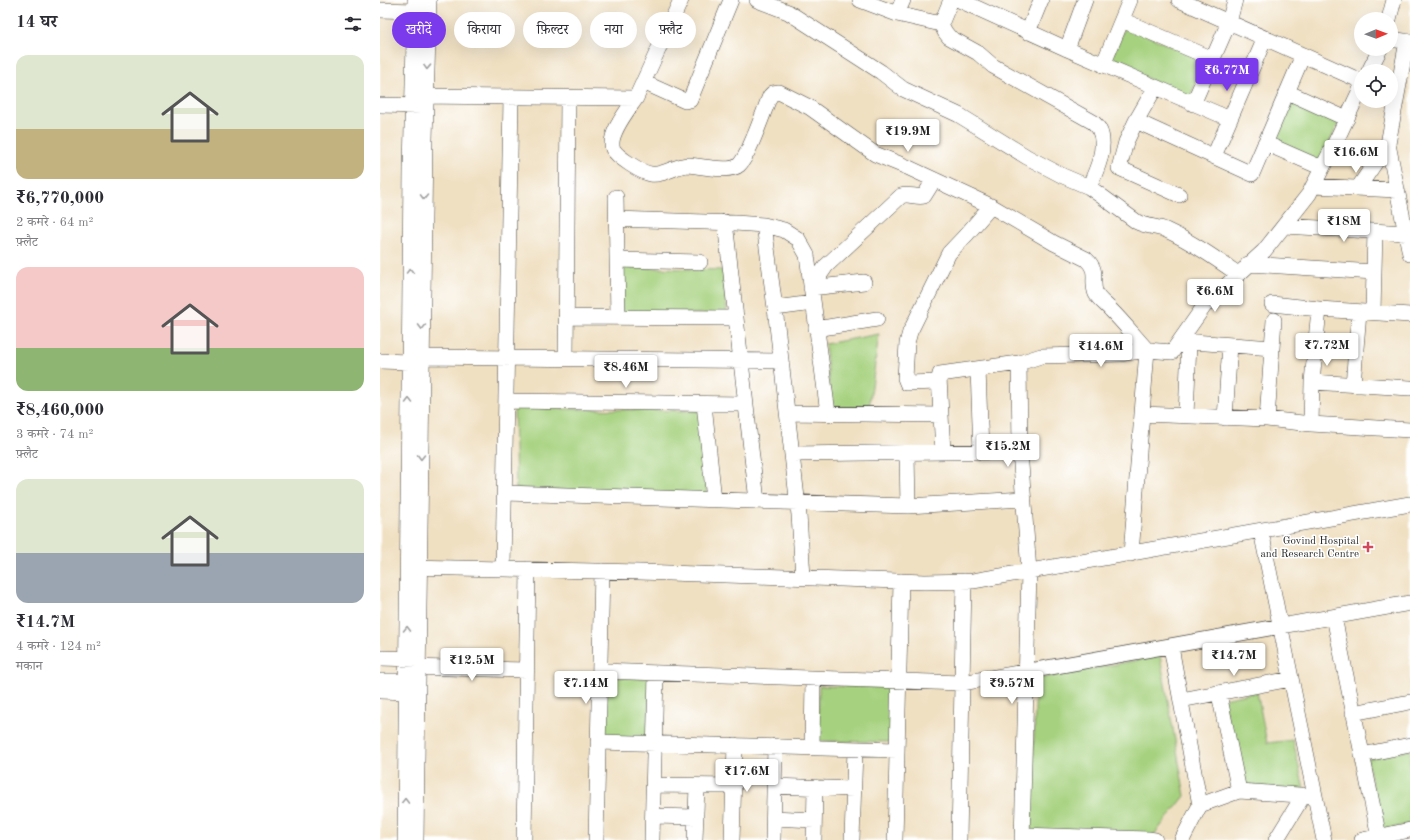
<!DOCTYPE html>
<html lang="hi">
<head>
<meta charset="utf-8">
<style>
	body { margin:0; font-family:"Old Standard TT","Noto Serif Devanagari",serif; background:#f2f2f3; color:#2b2b33; height:100vh; display:flex; flex-direction:column; font-size:15px; white-space:nowrap }
	* { box-sizing:border-box; margin:0 }
	p { font-size:13px; color:#7c7c81 }
	.icon { flex:none; width:22px; height:22px; fill:none; stroke:currentColor; stroke-width:2; stroke-linecap:round; stroke-linejoin:round }
	.map { position:relative; flex:1; overflow:hidden }
	.details { display:flex; flex-direction:column; background:#fff; width:380px }
	.details>* { flex:none }
	.top-card { position:absolute; left:12px; top:12px; width:380px; height:36px; display:flex; gap:8px }
	.needle { width:26px; rotate:89deg }
	.buttons { position:absolute; left:974px; top:12px; display:grid; gap:8px }
	.buttons a { display:grid; place-items:center; width:44px; height:44px; border-radius:50%; background:#fff; box-shadow:0 4px 16px #0002; font-size:20px }
	.price { position:absolute; translate:-50% -34px; padding:0 9px; border-radius:4px; background:#fff; color:#222; font-size:13px; line-height:26px; filter:drop-shadow(0 1px 2px #0008) }
	.price::after { content:''; position:absolute; left:50%; top:24px; width:12px; height:9px; margin-left:-6px; background:inherit; clip-path:polygon(0 0,100% 0,50% 100%) }
	.price.active { background:#7c3aed; color:#fff }
	ul { padding:0; list-style:none }
	li { display:grid; align-content:center; gap:8px; height:212px; padding:0 16px }
	li span { display:grid; place-items:center; height:124px; border-radius:12px; color:#555 }
	li>.icon { margin-inline-start:auto }
	span .icon { width:72px; height:72px; fill:#fffc; stroke-width:1 }
	li b { font-size:17px }
	h2 { display:flex; justify-content:space-between; align-items:center; height:48px; padding:0 16px; font-size:17px }
	.pill { padding:0 14px; border-radius:18px; background:#fff; box-shadow:0 4px 16px #0002; font-size:14px; line-height:36px }
	.pill.active { background:#7c3aed; color:#fff }
	main { display:flex; flex:1; min-height:0 }
	.map>svg:first-child { display:block }
</style>
</head>
<body>
<main>
<section class="details">
<h2>14 घर<svg class="icon" aria-label="filters" viewBox="0 0 24 24"><path d="M4 7h16M4 17h16"/><circle cx="9" cy="7" r="2"/><circle cx="15" cy="17" r="2"/></svg></h2>
<ul>
<li><span style="background:linear-gradient(#dfe7d0 60%,#c2b280 0)"><svg class="icon" aria-label="home" viewBox="0 0 24 24"><path d="M3 11l9-7 9 7M6 9v11h12V9"/></svg></span><div><b>₹6,770,000</b><p>2 कमरे · 64 m²</p><p>फ़्लैट</p></div></li>
<li><span style="background:linear-gradient(#f6c9c9 65%,#8fb573 0)"><svg class="icon" aria-label="home" viewBox="0 0 24 24"><path d="M3 11l9-7 9 7M6 9v11h12V9"/></svg></span><div><b>₹8,460,000</b><p>3 कमरे · 74 m²</p><p>फ़्लैट</p></div></li>
<li><span style="background:linear-gradient(#dfe7d0 60%,#9aa5b1 0)"><svg class="icon" aria-label="home" viewBox="0 0 24 24"><path d="M3 11l9-7 9 7M6 9v11h12V9"/></svg></span><div><b>₹14.7M</b><p>4 कमरे · 124 m²</p><p>मकान</p></div></li>
</ul>
</section>
<div class="map">
<svg width="1030" height="840" viewBox="0 0 1030 840">
	<rect width="100%" height="100%" fill="#fff"/>
	<filter id="ink" filterUnits="userSpaceOnUse"><feTurbulence type="fractalNoise" baseFrequency=".025" numOctaves="2"/><feDisplacementMap in="SourceGraphic" scale="8" xChannelSelector="R" yChannelSelector="G"/><feConvolveMatrix kernelMatrix="1 2 1 2 8 2 1 2 1" color-interpolation-filters="sRGB"/></filter>
	<filter id="wash" filterUnits="userSpaceOnUse"><feTurbulence type="fractalNoise" baseFrequency=".012" numOctaves="4" result="noise"/><feDisplacementMap in="SourceGraphic" scale="16" xChannelSelector="R" yChannelSelector="G"/><feGaussianBlur stdDeviation="0.9" result="paint"/><feColorMatrix in="noise" values="0 0 0 0 0 0 0 0 0 0 0 0 0 0 0 0 0 1.4 0 .05"/><feComposite in="paint" operator="in"/></filter>
	<g filter="url(#wash)">
		<rect width="100%" height="100%" fill="#f0e0c2"/>
		<!-- green -->
		<path fill="#a6d17e" stroke="#687e54" d="M745 26 825 61 810 97 730 62Z
			M910 99 959 122 940 162 891 139Z
			M239 267 343 270 347 314 241 313Z
			M499 334 489 409H452L445 344Z
			M134 408 320 411 327 494 136 489Z
			M780 656 805 796 773 836 651 831 656 679Z
			M225 677 270 678 269 738H224Z
			M439 686 513 687 512 742 438 741Z
			M877 692 887 743 913 740 924 790 861 785 843 699Z
			M1030 750V824L1002 830 987 759Z"/>
	</g>
	<g filter="url(#ink)">
		<g fill="none" stroke-linecap="round" stroke-linejoin="round">
			<defs>
				<path id="minor" d="M377 0 408 12 501 72 523 89 579 115 647 157 683 176 709 187 757 222C766 227 777 226 786 230 812 242 835 258 858 274
					M480 0 517 14 561 24
					M571 0 561 24 565 32 569 37 598 53 613 66 713 122C715 124 718 127 719 129 728 146 716 172 709 187
					M579 0 687 49 850 119
					M799 0 981 81
					M0 10 35 11
					M517 14 523 0
					M1009 19 1014 0
					M742 20 833 59
					M648 32 661 0
					M1011 39 1030 42
					M1027 41 1008 144 1030 254
					M687 49 705 0
					M723 65 750 0
					M989 71 1000 49
					M263 82 305 101 310 100 351 0
					M775 88 756 121 746 142 739 168 799 195
					M907 92 967 119
					M37 96 256 98 301 0
					M256 98C248 110 227 135 233 149 237 157 262 173 271 174 283 176 296 165 309 165 320 166 350 173 359 165 369 156 384 110 390 96L393 93 399 92 429 107 495 154 527 167 611 206 674 243 706 259C720 272 710 280 716 294 719 300 727 305 731 310 744 323 755 337 767 350L740 354 661 356 639 363 560 374 559 378 563 452
					M813 104 849 22 855 0
					M0 105 41 106
					M756 121 872 174 923 55
					M885 143 942 168
					M834 156 885 38
					M933 186 1017 190
					M978 188 1008 144
					M236 197 238 317
					M236 219 355 223 384 225 404 230 418 239 427 255 448 413
					M345 222 377 501
					M384 225 395 308 419 515 423 577
					M904 226 1026 233
					M237 260 320 262
					M868 264 994 272
					M431 288 446 266 521 196C528 193 537 198 544 196L554 180
					M431 288 484 282
					M892 304 939 309 1030 315
					M395 308 433 303
					M993 312 995 231
					M186 317 356 318
					M436 329 497 319
					M800 341 892 348
					M186 359 188 98
					M0 361 29 362 42 357 401 361
					M639 363 640 451 649 571 642 840
					M598 369 601 451
					M559 382 527 383 525 378 527 343 530 332 569 253 587 234 611 206
					M932 382 1030 388
					M973 385 979 312
					M126 401 365 404
					M324 404 334 500
					M407 413 561 415
					M762 414 887 419 931 424 1030 430
					M806 416 809 342
					M845 418 850 345
					M887 419 894 320
					M931 424 932 382 939 309
					M527 453 528 506
					M412 454 640 451
					M125 493 528 506 644 499
					M881 531 944 840
					M751 554 767 350 792 352 825 305 884 251 929 194 957 139 981 88
					M28 567 260 572 545 582 593 581 1030 504
					M123 569 131 97
					M954 617 999 837
					M791 647 820 805
					M0 658 37 659
					M30 667 147 670
					M220 671 582 683 1030 603
					M0 681H27L35 685
					M0 691 27 692 36 687
					M839 694 859 791
					M801 700 911 679
					M973 713 1030 702
					M218 742 517 750
					M432 747 433 679
					M982 755 1030 745
					M274 785 354 786
					M394 786 473 789
					M273 816 316 817
					M393 818 434 820
					M642 835 768 839 775 840
					M25 840 31 168 35 0
					M36 840 45 140 49 0
					M144 840 148 569
					M216 840 222 571
					M272 840 276 673
					M315 840 317 786
					M352 840 355 745
					M393 840 395 746
					M434 840 435 787
					M472 840 475 749
					M515 840 521 581
					M579 840 584 581
					M802 840 820 805 859 791 935 796
					M896 840 923 796
					M982 840 1030 830"/>
			</defs>
			<!-- minor casing -->
			<use href="#minor" stroke="#494642" stroke-width="16"/>
			<!-- minor -->
			<use href="#minor" stroke="#fff" stroke-width="15"/>
		</g>
		<!-- one-way arrows -->
		<defs><path id="oneway-chevron" d="M-2-3.5L2.5 0L-2 3.5" fill="none" stroke-width="1.6" stroke-linecap="round" stroke-linejoin="round"/></defs>
		<g stroke="#a0a0a0">
			<use href="#oneway-chevron" transform="translate(47 67) rotate(92)"/>
			<use href="#oneway-chevron" transform="translate(44 197) rotate(91)"/>
			<use href="#oneway-chevron" transform="translate(30 271) rotate(-90)"/>
			<use href="#oneway-chevron" transform="translate(42 327) rotate(91)"/>
			<use href="#oneway-chevron" transform="translate(29 401) rotate(-90)"/>
			<use href="#oneway-chevron" transform="translate(41 457) rotate(91)"/>
			<use href="#oneway-chevron" transform="translate(27 629) rotate(-89)"/>
			<use href="#oneway-chevron" transform="translate(25 801) rotate(-89)"/>
		</g>
	</g>
	<!-- markers -->
	<path fill="#d1495b" stroke="#fff" stroke-width="1.5" d="M986 541h4v4h4v4h-4v4h-4v-4h-4v-4h4z"/>
	<g text-anchor="middle" dominant-baseline="central" stroke-width="3" stroke-linejoin="round" paint-order="stroke">
		<!-- poi labels -->
		<g font-size="11" fill="#2b2b2b" stroke="#fff" text-anchor="end">
			<text x="979" y="541">Govind Hospital<tspan x="979" dy="13">and Research Centre</tspan></text>
		</g>
	</g>
</svg>
<div class="buttons">
<a><svg class="needle" viewBox="-14 -14 28 28"><path d="M0-13l5 13h-10z" fill="#e53935"/><path d="M0 13l5-13h-10z" fill="#7c7c81"/></svg></a>
<a><svg class="icon" aria-label="locate" viewBox="0 0 24 24"><circle cx="12" cy="12" r="6"/><path d="M12 2v4M12 18v4M2 12h4M18 12h4"/></svg></a>
</div>
<b class="price active" style="left:847px;top:92px">₹6.77M</b>
<b class="price" style="left:528px;top:153px">₹19.9M</b>
<b class="price" style="left:976px;top:174px">₹16.6M</b>
<b class="price" style="left:964px;top:243px">₹18M</b>
<b class="price" style="left:835px;top:313px">₹6.6M</b>
<b class="price" style="left:947px;top:367px">₹7.72M</b>
<b class="price" style="left:721px;top:368px">₹14.6M</b>
<b class="price" style="left:246px;top:389px">₹8.46M</b>
<b class="price" style="left:628px;top:468px">₹15.2M</b>
<b class="price" style="left:854px;top:677px">₹14.7M</b>
<b class="price" style="left:92px;top:682px">₹12.5M</b>
<b class="price" style="left:206px;top:705px">₹7.14M</b>
<b class="price" style="left:632px;top:705px">₹9.57M</b>
<b class="price" style="left:367px;top:793px">₹17.6M</b>
<div class="top-card">
<a class="pill active">खरीदें</a>
<a class="pill">किराया</a>
<a class="pill">फ़िल्टर</a>
<a class="pill">नया</a>
<a class="pill">फ़्लैट</a>
</div>
</div>
</main>
</body>
</html>
